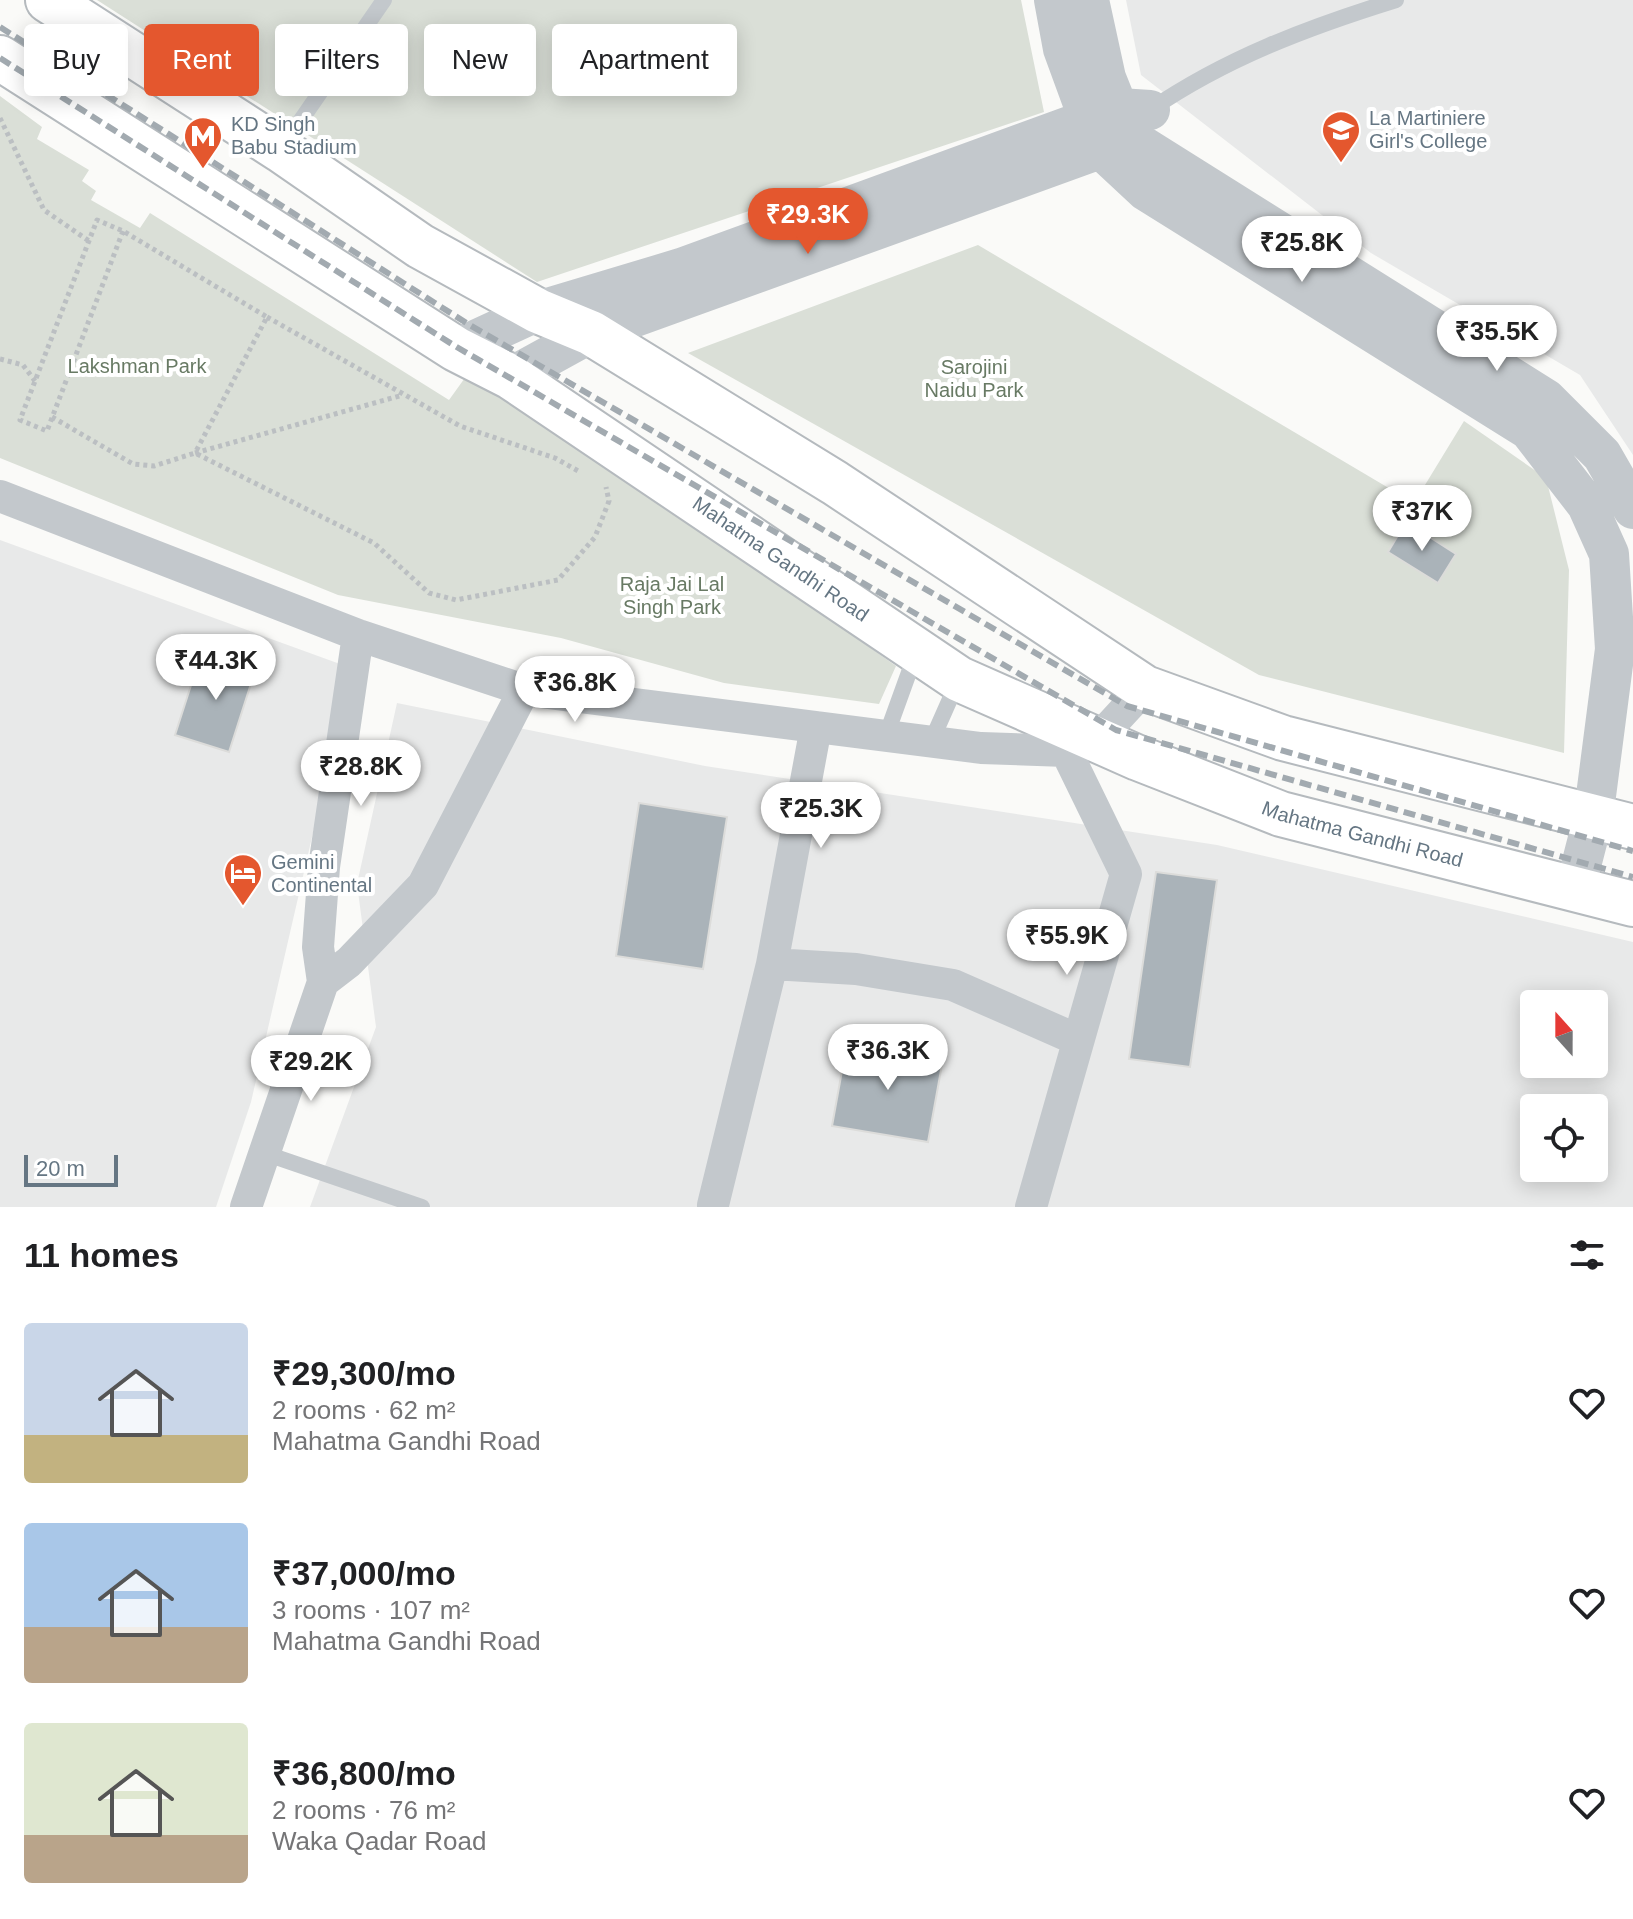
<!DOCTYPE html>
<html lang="en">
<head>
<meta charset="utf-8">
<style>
	body { margin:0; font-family:Helvetica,sans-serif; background:#f6f6f6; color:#202124; height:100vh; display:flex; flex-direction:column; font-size:30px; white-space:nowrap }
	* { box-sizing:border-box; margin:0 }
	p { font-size:26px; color:#757577 }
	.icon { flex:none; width:44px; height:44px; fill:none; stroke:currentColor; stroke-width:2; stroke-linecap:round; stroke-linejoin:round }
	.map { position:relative; height:1207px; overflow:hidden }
	.side { display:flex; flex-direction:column; background:#fff; flex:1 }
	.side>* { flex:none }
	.top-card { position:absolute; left:24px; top:24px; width:800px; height:72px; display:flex; gap:16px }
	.needle { width:52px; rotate:339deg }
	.controls { position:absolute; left:1520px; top:990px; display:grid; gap:16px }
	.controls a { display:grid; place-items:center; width:88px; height:88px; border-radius:8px; background:#fff; box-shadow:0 4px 20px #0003; font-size:40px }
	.scale { position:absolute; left:24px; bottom:20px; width:94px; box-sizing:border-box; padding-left:8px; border:4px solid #657683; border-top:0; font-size:22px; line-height:28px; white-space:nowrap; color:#657683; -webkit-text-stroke:6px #fff; paint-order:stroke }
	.price { position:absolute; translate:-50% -68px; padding:0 18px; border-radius:28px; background:#fff; color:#222; font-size:26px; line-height:52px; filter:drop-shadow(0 2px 4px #0008) }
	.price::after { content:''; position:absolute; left:50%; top:48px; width:24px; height:18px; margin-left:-12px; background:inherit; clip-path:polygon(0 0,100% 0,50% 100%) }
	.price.selected { background:#e4572e; color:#fff }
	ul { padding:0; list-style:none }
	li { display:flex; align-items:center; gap:24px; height:200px; padding:0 24px }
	li span { display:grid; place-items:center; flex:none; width:224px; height:160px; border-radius:8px; color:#555 }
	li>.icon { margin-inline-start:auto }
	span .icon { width:96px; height:96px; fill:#fffc; stroke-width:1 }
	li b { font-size:34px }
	h2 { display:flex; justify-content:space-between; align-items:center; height:96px; padding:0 24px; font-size:34px }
	.tag { padding:0 28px; border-radius:8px; background:#fff; box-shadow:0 4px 20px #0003; font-size:28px; line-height:72px }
	.tag.selected { background:#e4572e; color:#fff }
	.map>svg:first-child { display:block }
</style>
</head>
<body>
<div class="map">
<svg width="1633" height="1207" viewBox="0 0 1633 1207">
	<rect width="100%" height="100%" fill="#fafaf8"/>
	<!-- built -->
	<path fill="#e8e9e9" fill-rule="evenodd" d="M1126 0H1633V455L1580 375 1371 253 1141 75Z
		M0 540 351 668 251 1102 216 1207H0Z
		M397 703 705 766 1217 845 1633 942V1207H310L376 1027 357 884ZM1534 1004H1594V1064H1534ZM1534 1108H1594V1168H1534Z"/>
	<!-- green -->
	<path fill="#dadfd7" d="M97 0H1021L1044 112 537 282Z
		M0 96 42 127 37 139 89 170 82 181 96 191 91 200 140 228 150 213 449 400 467 375 654 495 896 666 879 704 724 683 561 638 338 595 0 458Z
		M978 245 1414 503 1464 421 1546 478 1569 570 1564 753 1259 675 688 353Z"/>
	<!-- building -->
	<path fill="#aab3b9" stroke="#dcdcda" stroke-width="2" d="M1406 522 1456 554 1438 583 1388 552Z
		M202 651 256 668 229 752 175 735Z
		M639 803 727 817 703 969 616 956Z
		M1156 872 1217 880 1190 1067 1129 1059Z
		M847 1043 943 1059 928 1142 832 1126Z"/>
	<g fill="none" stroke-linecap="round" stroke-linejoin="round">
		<defs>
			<g id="primary">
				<path d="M48 0 281 150 420 246 538 311 591 333 835 483 1145 688 1283 738 1633 827"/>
				<path id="s1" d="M0 58 456 349 511 377 959 679 1138 758 1281 814 1633 904"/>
			</g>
		</defs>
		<!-- primary casing -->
		<use href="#primary" stroke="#b5babe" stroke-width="48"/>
		<!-- path -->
		<path stroke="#bbbfc2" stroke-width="5" stroke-dasharray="4 4" stroke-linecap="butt" d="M0 118 44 210 89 241
			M123 231 47 431 20 420 97 220 123 231 267 317 195 453
			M267 317 460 426 555 458 580 472
			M0 359 23 365 35 381
			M52 417 133 464 154 466 195 453 374 543 429 593 456 600 558 580 595 537 609 501 606 487
			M195 453 403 395"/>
		<!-- service -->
		<path stroke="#c3c8cc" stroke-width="16" d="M1150 110C1226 58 1309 27 1396 0
			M281 149 384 0
			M886 736 916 653
			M931 742 958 681
			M264 1153 422 1207"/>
		<!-- minor -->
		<path stroke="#c3c8cc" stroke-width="32" d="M0 496 358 635 524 690 981 748 1066 751 1097 740 1145 688
			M772 964 816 727
			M323 982 349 962 423 885 524 690
			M713 1205 772 964 856 969 953 985 1078 1040
			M246 1207 323 982 318 947 324 867 358 635
			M1031 1207 1126 874 1066 751"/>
		<!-- tertiary -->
		<path stroke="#c3c8cc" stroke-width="40" d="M1054 0 1063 49 1097 142 1102 150 1146 191 1529 430 1587 505 1609 554 1615 649 1593 819 1575 889
			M1089 0 1106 78 1130 138 1546 399 1602 455 1633 509
			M456 349 538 311 681 268 1119 108 1150 110
			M511 377 591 333 1125 140"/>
		<!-- primary -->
		<use href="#primary" stroke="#fff" stroke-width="44"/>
		<!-- rail -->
		<path stroke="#a2aab0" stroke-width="6" stroke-dasharray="12 6" stroke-linecap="butt" d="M0 27 468 324 1127 706 1633 851
			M0 58 455 346 1116 730 1633 877"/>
	</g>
	<!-- icons -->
	<defs>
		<symbol id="school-pin" viewBox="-11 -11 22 30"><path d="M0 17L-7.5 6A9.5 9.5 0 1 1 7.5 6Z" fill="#e4572e" stroke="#fff"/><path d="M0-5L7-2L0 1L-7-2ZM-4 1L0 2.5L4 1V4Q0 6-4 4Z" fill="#fff"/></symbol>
		<symbol id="metro-pin" viewBox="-11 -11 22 30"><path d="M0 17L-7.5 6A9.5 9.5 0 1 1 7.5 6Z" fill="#e4572e" stroke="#fff"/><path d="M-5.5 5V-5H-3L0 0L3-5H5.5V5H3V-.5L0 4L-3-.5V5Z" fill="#fff"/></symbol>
		<symbol id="hotel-pin" viewBox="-11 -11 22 30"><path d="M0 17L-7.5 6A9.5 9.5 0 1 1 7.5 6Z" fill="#e4572e" stroke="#fff"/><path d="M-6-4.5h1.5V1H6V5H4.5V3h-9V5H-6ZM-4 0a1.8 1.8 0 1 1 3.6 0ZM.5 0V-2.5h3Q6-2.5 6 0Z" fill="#fff"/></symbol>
	</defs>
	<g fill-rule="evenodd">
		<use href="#school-pin" x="1319" y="108" width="44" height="60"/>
		<use href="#metro-pin" x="181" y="114" width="44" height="60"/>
		<use href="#hotel-pin" x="221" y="851" width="44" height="60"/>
	</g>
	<g text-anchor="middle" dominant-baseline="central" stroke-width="8" stroke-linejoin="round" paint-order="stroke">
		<!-- poi labels -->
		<g font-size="20" fill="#657683" stroke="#fff" text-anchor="start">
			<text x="1369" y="118">La Martiniere<tspan x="1369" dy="23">Girl's College</tspan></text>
			<text x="231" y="124">KD Singh<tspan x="231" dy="23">Babu Stadium</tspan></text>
			<text x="271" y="862">Gemini<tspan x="271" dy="23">Continental</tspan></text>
		</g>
		<!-- park labels -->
		<g font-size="20" fill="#687a64" stroke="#fff">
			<text x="137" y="366">Lakshman Park</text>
			<text x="974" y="367">Sarojini<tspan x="974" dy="23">Naidu Park</tspan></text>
			<text x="672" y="584">Raja Jai Lal<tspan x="672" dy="23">Singh Park</tspan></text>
		</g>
		<!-- street labels -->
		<g font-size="20" fill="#657683" stroke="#fff">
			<text stroke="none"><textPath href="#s1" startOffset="928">Mahatma Gandhi Road</textPath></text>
			<text stroke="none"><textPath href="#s1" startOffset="1576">Mahatma Gandhi Road</textPath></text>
		</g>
	</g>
</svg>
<div class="controls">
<a><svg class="needle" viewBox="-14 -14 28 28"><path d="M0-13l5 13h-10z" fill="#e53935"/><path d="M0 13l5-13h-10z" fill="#757577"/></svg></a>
<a><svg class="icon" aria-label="locate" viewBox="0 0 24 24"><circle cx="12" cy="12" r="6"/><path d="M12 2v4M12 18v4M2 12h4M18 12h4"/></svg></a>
</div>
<div class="scale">20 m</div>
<b class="price selected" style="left:808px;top:256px">₹29.3K</b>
<b class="price" style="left:1302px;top:284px">₹25.8K</b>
<b class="price" style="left:1497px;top:373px">₹35.5K</b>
<b class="price" style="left:1422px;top:553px">₹37K</b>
<b class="price" style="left:216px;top:702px">₹44.3K</b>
<b class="price" style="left:575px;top:724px">₹36.8K</b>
<b class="price" style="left:361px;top:808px">₹28.8K</b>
<b class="price" style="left:821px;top:850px">₹25.3K</b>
<b class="price" style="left:1067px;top:977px">₹55.9K</b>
<b class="price" style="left:888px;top:1092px">₹36.3K</b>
<b class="price" style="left:311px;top:1103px">₹29.2K</b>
<div class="top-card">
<a class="tag">Buy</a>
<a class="tag selected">Rent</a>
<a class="tag">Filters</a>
<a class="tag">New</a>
<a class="tag">Apartment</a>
</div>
</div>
<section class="side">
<h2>11 homes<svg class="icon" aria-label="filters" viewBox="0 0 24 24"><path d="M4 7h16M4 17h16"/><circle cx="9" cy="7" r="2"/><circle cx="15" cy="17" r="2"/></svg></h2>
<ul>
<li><span style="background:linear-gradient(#c9d6e8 70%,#c2b280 0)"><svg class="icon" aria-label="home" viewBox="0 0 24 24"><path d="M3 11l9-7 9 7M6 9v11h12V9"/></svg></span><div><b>₹29,300/mo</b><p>2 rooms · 62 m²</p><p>Mahatma Gandhi Road</p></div><svg class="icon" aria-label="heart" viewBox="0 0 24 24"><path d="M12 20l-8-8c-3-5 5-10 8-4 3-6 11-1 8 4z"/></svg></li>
<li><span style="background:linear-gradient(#a9c7e8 65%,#b9a48a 0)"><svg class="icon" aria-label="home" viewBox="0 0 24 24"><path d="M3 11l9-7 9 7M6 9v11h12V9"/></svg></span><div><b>₹37,000/mo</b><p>3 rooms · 107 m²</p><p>Mahatma Gandhi Road</p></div><svg class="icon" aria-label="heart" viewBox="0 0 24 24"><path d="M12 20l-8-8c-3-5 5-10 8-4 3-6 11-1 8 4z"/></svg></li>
<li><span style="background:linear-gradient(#dfe7d0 70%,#b9a48a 0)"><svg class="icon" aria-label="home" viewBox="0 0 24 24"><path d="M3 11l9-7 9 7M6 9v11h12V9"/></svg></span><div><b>₹36,800/mo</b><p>2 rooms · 76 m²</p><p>Waka Qadar Road</p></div><svg class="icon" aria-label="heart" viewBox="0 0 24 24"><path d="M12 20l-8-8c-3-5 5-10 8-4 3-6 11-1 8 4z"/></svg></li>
</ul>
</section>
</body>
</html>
